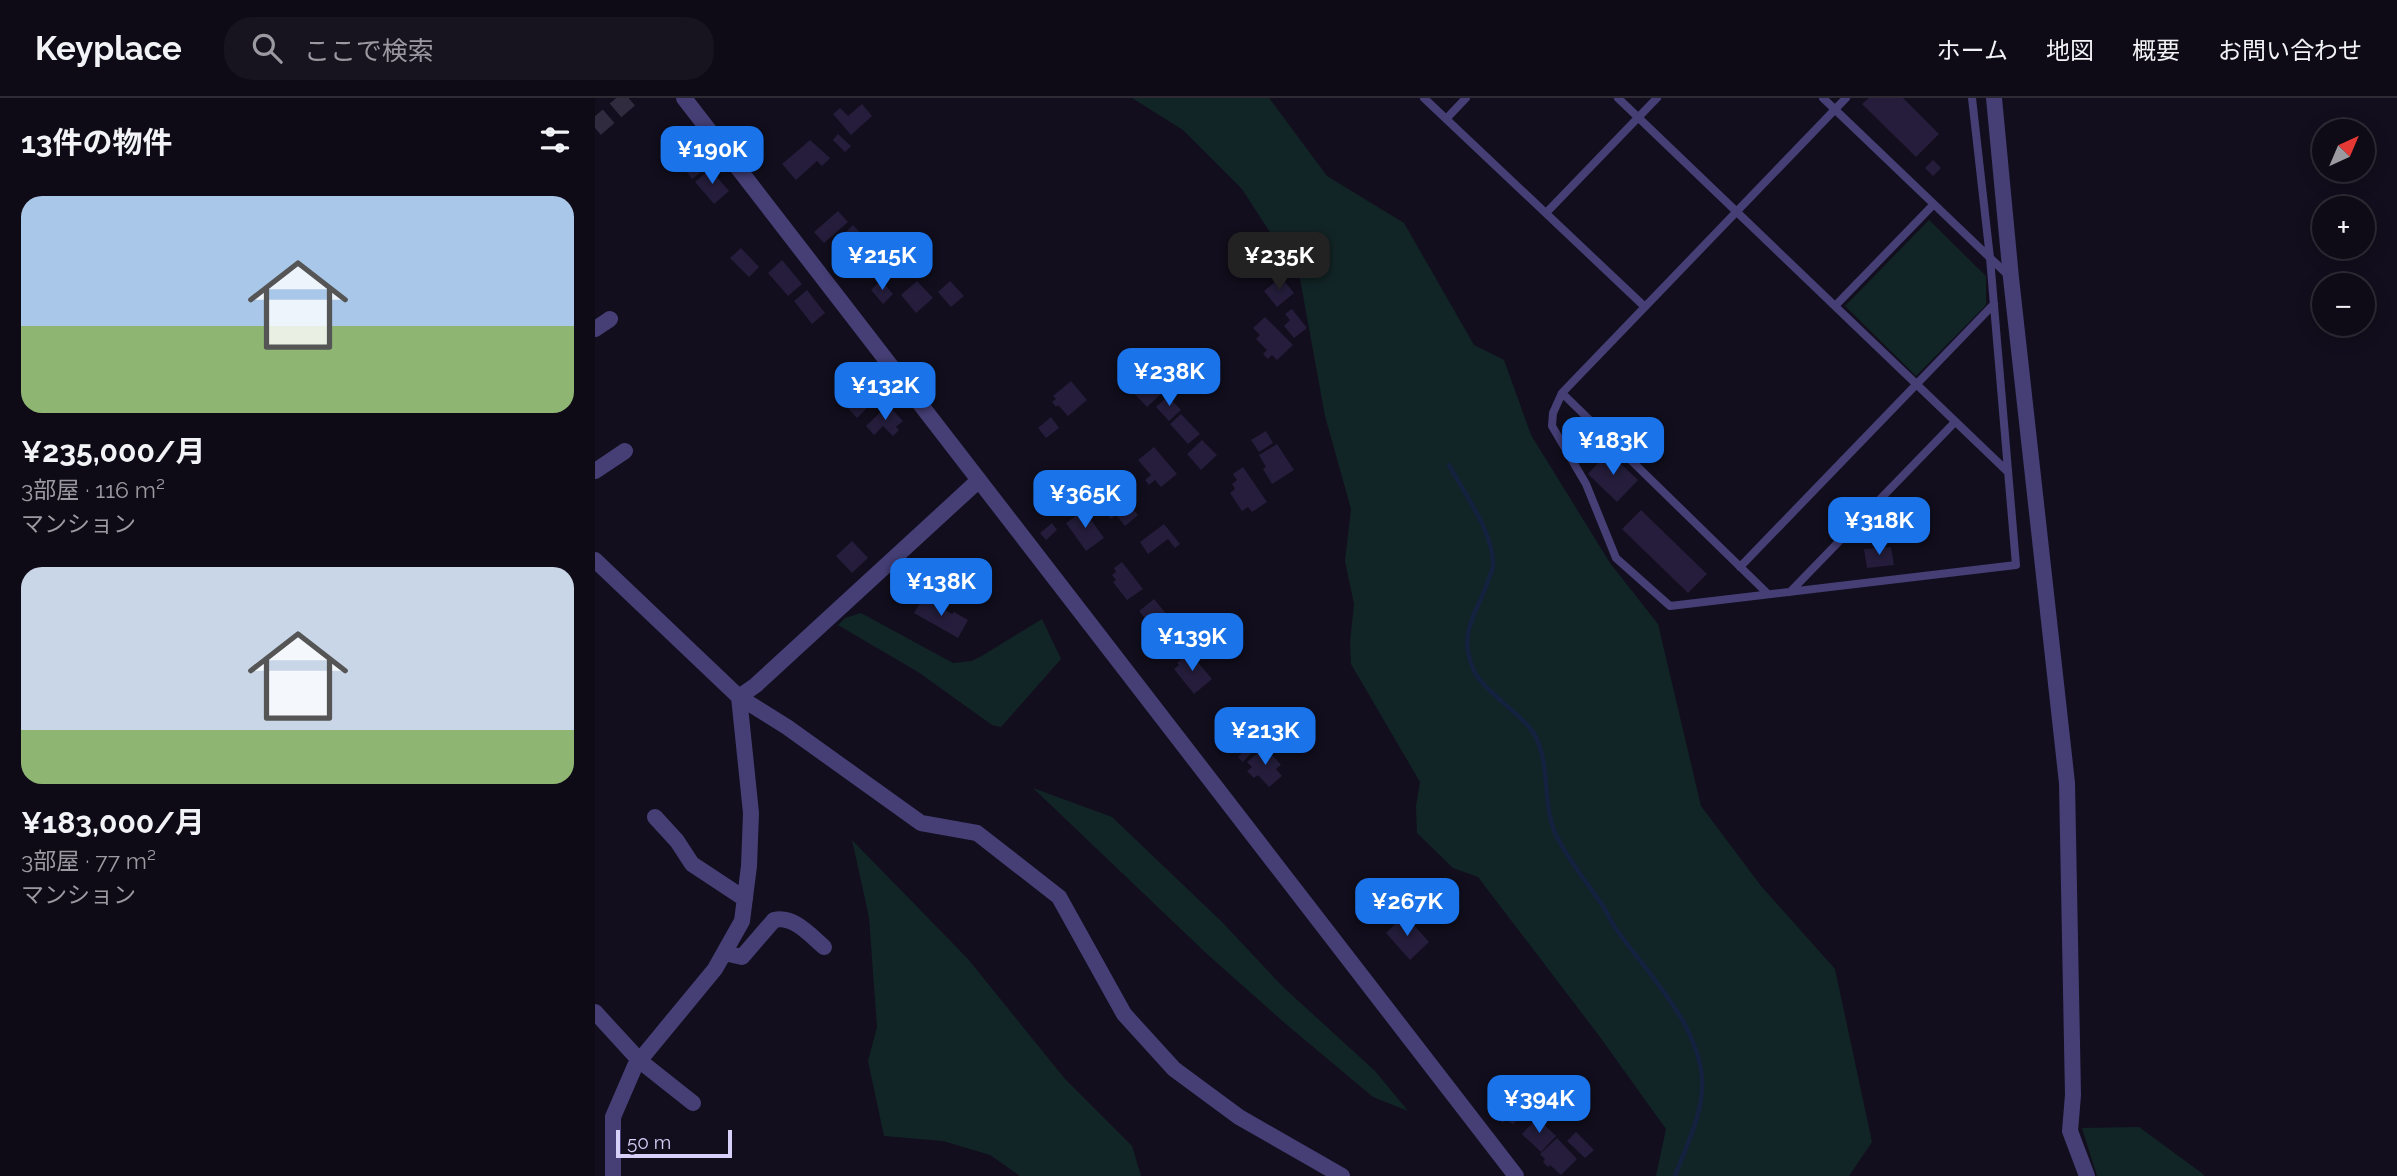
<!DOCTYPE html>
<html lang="ja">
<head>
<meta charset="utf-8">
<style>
	body { margin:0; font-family:Raleway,"Noto Sans JP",sans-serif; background:#17131f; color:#f1f3f6; height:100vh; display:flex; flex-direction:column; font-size:26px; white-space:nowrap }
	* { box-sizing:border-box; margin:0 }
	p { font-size:23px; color:#9b9aa1 }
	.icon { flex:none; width:38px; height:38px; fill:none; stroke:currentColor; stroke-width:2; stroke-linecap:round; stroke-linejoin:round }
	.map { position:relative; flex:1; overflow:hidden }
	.details { display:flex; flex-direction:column; background:#0e0a16; width:595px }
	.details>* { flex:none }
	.needle { width:46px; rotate:44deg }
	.buttons { position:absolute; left:1717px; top:21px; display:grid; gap:14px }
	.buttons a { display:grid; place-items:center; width:63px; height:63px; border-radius:50%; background:#0e0a16; box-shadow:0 4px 18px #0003,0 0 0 2px #2e2b35; font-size:35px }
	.scale { position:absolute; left:21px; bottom:18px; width:116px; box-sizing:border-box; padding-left:7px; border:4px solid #d7d0f9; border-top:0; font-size:19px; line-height:24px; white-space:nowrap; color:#d7d0f9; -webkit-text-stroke:5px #120e1d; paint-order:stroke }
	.price { position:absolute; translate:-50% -60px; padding:0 16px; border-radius:14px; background:#1a73e8; color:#fff; font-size:23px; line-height:46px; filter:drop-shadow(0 2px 4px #0008) }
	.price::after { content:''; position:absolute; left:50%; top:42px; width:21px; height:16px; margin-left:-10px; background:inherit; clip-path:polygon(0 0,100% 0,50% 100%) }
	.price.selected { background:#222; color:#fff }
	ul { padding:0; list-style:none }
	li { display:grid; align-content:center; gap:14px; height:371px; padding:0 21px }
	li span { display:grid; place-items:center; height:217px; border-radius:21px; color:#555 }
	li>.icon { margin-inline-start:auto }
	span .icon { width:126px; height:126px; fill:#fffc; stroke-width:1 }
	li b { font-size:30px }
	h2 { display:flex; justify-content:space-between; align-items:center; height:84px; padding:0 21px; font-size:30px }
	header { display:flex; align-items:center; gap:42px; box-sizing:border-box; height:98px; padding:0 35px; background:#0e0a16; border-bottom:2px solid #2e2b35 }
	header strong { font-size:33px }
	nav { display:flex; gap:38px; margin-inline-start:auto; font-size:24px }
	.search { width:490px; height:63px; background:#17131f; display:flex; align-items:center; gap:18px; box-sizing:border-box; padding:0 24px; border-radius:28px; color:#9b9aa1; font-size:26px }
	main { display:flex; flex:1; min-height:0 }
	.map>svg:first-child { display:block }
</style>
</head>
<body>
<header>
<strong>Keyplace</strong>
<div class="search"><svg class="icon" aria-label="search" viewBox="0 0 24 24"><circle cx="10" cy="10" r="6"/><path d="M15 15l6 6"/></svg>ここで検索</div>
<nav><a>ホーム</a><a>地図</a><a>概要</a><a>お問い合わせ</a></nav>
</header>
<main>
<section class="details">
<h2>13件の物件<svg class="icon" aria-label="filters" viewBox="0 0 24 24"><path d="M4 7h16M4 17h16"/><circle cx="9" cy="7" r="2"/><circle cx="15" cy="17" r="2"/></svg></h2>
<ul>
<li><span style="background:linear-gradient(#a9c7e8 60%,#8fb573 0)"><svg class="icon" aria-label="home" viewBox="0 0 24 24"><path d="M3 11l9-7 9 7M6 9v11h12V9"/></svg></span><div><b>¥235,000/月</b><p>3部屋 · 116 m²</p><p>マンション</p></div></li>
<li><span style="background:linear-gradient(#c9d6e8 75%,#8fb573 0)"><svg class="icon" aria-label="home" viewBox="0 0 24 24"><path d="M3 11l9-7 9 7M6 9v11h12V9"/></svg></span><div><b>¥183,000/月</b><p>3部屋 · 77 m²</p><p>マンション</p></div></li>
</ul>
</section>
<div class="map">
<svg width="1802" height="1078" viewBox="0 0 1802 1078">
	<rect width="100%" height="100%" fill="#120e1d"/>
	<!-- green -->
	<path fill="#122526" d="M537 0H674L732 78 809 125 879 247 909 262 936 337 1015 465 1063 526 1106 708 1166 788 1240 871 1277 1044 1254 1078H1061L1071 1031 1005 939 883 779 858 770 822 735 821 708 825 684 756 566 755 544 759 506 750 463 756 411 730 318 705 181 647 91 588 32Z
		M1334 122 1391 178V207L1321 278 1250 208Z
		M266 515 358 565 376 563 385 559 447 521 466 561 406 629 397 627 323 574 243 527 250 520Z
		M438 690 517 719 627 824 687 888 780 973 813 1013 778 999 692 927 612 856Z
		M257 742 373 861 470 981 537 1048 546 1078H425L395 1057 348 1043 289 1038 273 963 282 929 274 819Z
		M1544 1029 1608 1076 1609 1078H1502L1487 1030Z"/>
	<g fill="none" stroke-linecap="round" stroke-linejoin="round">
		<!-- stream -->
		<path stroke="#142240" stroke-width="4.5" d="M854 367C868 393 900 437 898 468 897 474 893 482 891 488 879 521 863 535 879 573 887 591 926 616 938 634 957 666 946 704 961 737 974 763 992 785 1008 808 1013 816 1016 824 1021 831 1053 876 1111 933 1107 992 1105 1022 1090 1051 1080 1078"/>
	</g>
	<!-- building -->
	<path fill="#251d3b" d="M1274 0H1308L1344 36 1321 59 1267 6Z
		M267 6 277 18 256 37 238 16 245 10 253 18Z
		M243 36 256 48 250 54 238 42Z
		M215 42 235 60 227 68 222 63 201 82 187 66Z
		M100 59 110 71 97 81 88 69Z
		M1338 62 1346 70 1338 78 1330 70Z
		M115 71 134 93 119 106 100 84Z
		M243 113 253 124 229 145 219 134Z
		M258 127 277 147 261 162 242 143Z
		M321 147 328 155 305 177 298 169Z
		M146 150 164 169 154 179 135 160Z
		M187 162 207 186 193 198 173 175Z
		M686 179 699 195 682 209 669 193Z
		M286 182 298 196 288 206 276 192Z
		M322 183 338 200 321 215 306 197Z
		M355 183 369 198 356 209 343 194Z
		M212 192 230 215 217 226 199 203Z
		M697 211 712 230 699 240 689 228 695 222 690 216Z
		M670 219 698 247 682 262 677 257 673 261 668 256 672 252 661 241 665 237 658 230Z
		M546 269 569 293 552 309 529 285Z
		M476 283 492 302 473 318 463 307 461 309 457 304 461 301 458 298Z
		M269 295 278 304 262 320 253 310Z
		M573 298 586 312 574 323 561 309Z
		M293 307 308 323 301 329 304 332 298 338 288 328 279 337 271 328Z
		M586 316 605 336 593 346 575 326Z
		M456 319 464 330 451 340 443 330Z
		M671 333 678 345 664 354 656 342Z
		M607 342 622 357 606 372 592 356Z
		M682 346 699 372 677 386 668 371 671 369 664 357Z
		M559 349 582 376 566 389 560 382 554 387 550 382 556 377 543 362Z
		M1013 354 1043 382 1022 404 993 376Z
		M648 369 672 404 657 414 653 409 647 413 635 395 640 391 637 386 642 382 638 376Z
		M515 378 522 387 510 397 503 388Z
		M524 392 533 403 535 401 541 409 538 411 543 417 530 428 521 417 516 421 505 408Z
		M489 412 509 440 491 453 471 425Z
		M1046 412 1112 476 1093 495 1027 431Z
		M457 425 462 432 451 442 445 435Z
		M569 426 585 446 580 450 573 441 553 456 545 444Z
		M257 443 273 460 257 475 241 458Z
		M1296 449 1299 467 1272 470 1269 451Z
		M527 464 548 491 532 502 518 484 521 482 517 477 521 474 519 470Z
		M328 500 357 516 359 514 373 522 363 540 319 515Z
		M559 501 577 523 562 535 544 513Z
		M593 553 617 581 599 596 579 571 584 567 582 565 588 560 587 558Z
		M664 637 669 641 648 664 643 659Z
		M670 649 686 667 681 671 687 678 674 689 663 677 659 680 652 673 657 669 652 664Z
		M810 817 834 844 815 862 791 835Z
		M910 996 930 1013 918 1027 911 1021 908 1025 895 1013Z
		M942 1020 961 1038 946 1054 927 1036Z
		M981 1034 999 1052 990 1060 972 1043Z
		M962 1040 982 1061 966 1077 955 1067 953 1069 948 1064 950 1061 945 1056Z"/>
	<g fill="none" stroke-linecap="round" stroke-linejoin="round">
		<!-- tertiary-tunnel -->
		<path stroke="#302b3e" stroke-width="18" stroke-dasharray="18 9" stroke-linecap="butt" d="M0 30 35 0"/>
		<!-- service -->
		<path stroke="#453f76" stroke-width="8" d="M829 0 1050 209
			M1023 0 1413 374
			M1228 0 1413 177
			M1251 0 967 295 958 315 957 328 991 386 1021 460 1075 508 1421 467 1395 160 1377 0
			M851 21 871 0
			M951 115 1062 0
			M1240 208 1339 106
			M967 295 1173 496
			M1145 469 1399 206
			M1195 494 1360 324"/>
		<!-- minor -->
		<path stroke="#453f76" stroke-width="16" d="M89 0 921 1078
			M1399 0 1416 180 1472 685 1478 997 1475 1033 1492 1078
			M0 231 15 221
			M0 373 30 353
			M0 462 144 599 192 629 326 725 382 735 464 799 529 916 579 971 644 1019 747 1078
			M144 599 161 587 384 382
			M60 719 82 743 97 766 150 801
			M129 855 147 859 179 822C198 817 215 837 229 849
			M0 914 45 963 98 1005
			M18 1078V1019L40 968 120 871 147 823 154 768 156 715 144 599"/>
	</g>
</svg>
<div class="buttons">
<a><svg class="needle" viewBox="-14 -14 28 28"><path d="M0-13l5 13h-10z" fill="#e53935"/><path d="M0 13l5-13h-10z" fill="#9b9aa1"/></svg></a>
<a>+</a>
<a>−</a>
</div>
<div class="scale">50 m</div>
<b class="price" style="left:117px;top:88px">¥190K</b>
<b class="price" style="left:287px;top:194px">¥215K</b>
<b class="price selected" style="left:684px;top:194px">¥235K</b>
<b class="price" style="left:574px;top:310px">¥238K</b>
<b class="price" style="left:290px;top:324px">¥132K</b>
<b class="price" style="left:1018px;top:379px">¥183K</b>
<b class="price" style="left:490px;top:432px">¥365K</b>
<b class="price" style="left:1284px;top:459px">¥318K</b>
<b class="price" style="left:346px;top:520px">¥138K</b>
<b class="price" style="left:597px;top:575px">¥139K</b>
<b class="price" style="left:670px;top:669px">¥213K</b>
<b class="price" style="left:812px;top:840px">¥267K</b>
<b class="price" style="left:944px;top:1037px">¥394K</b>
</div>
</main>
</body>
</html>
